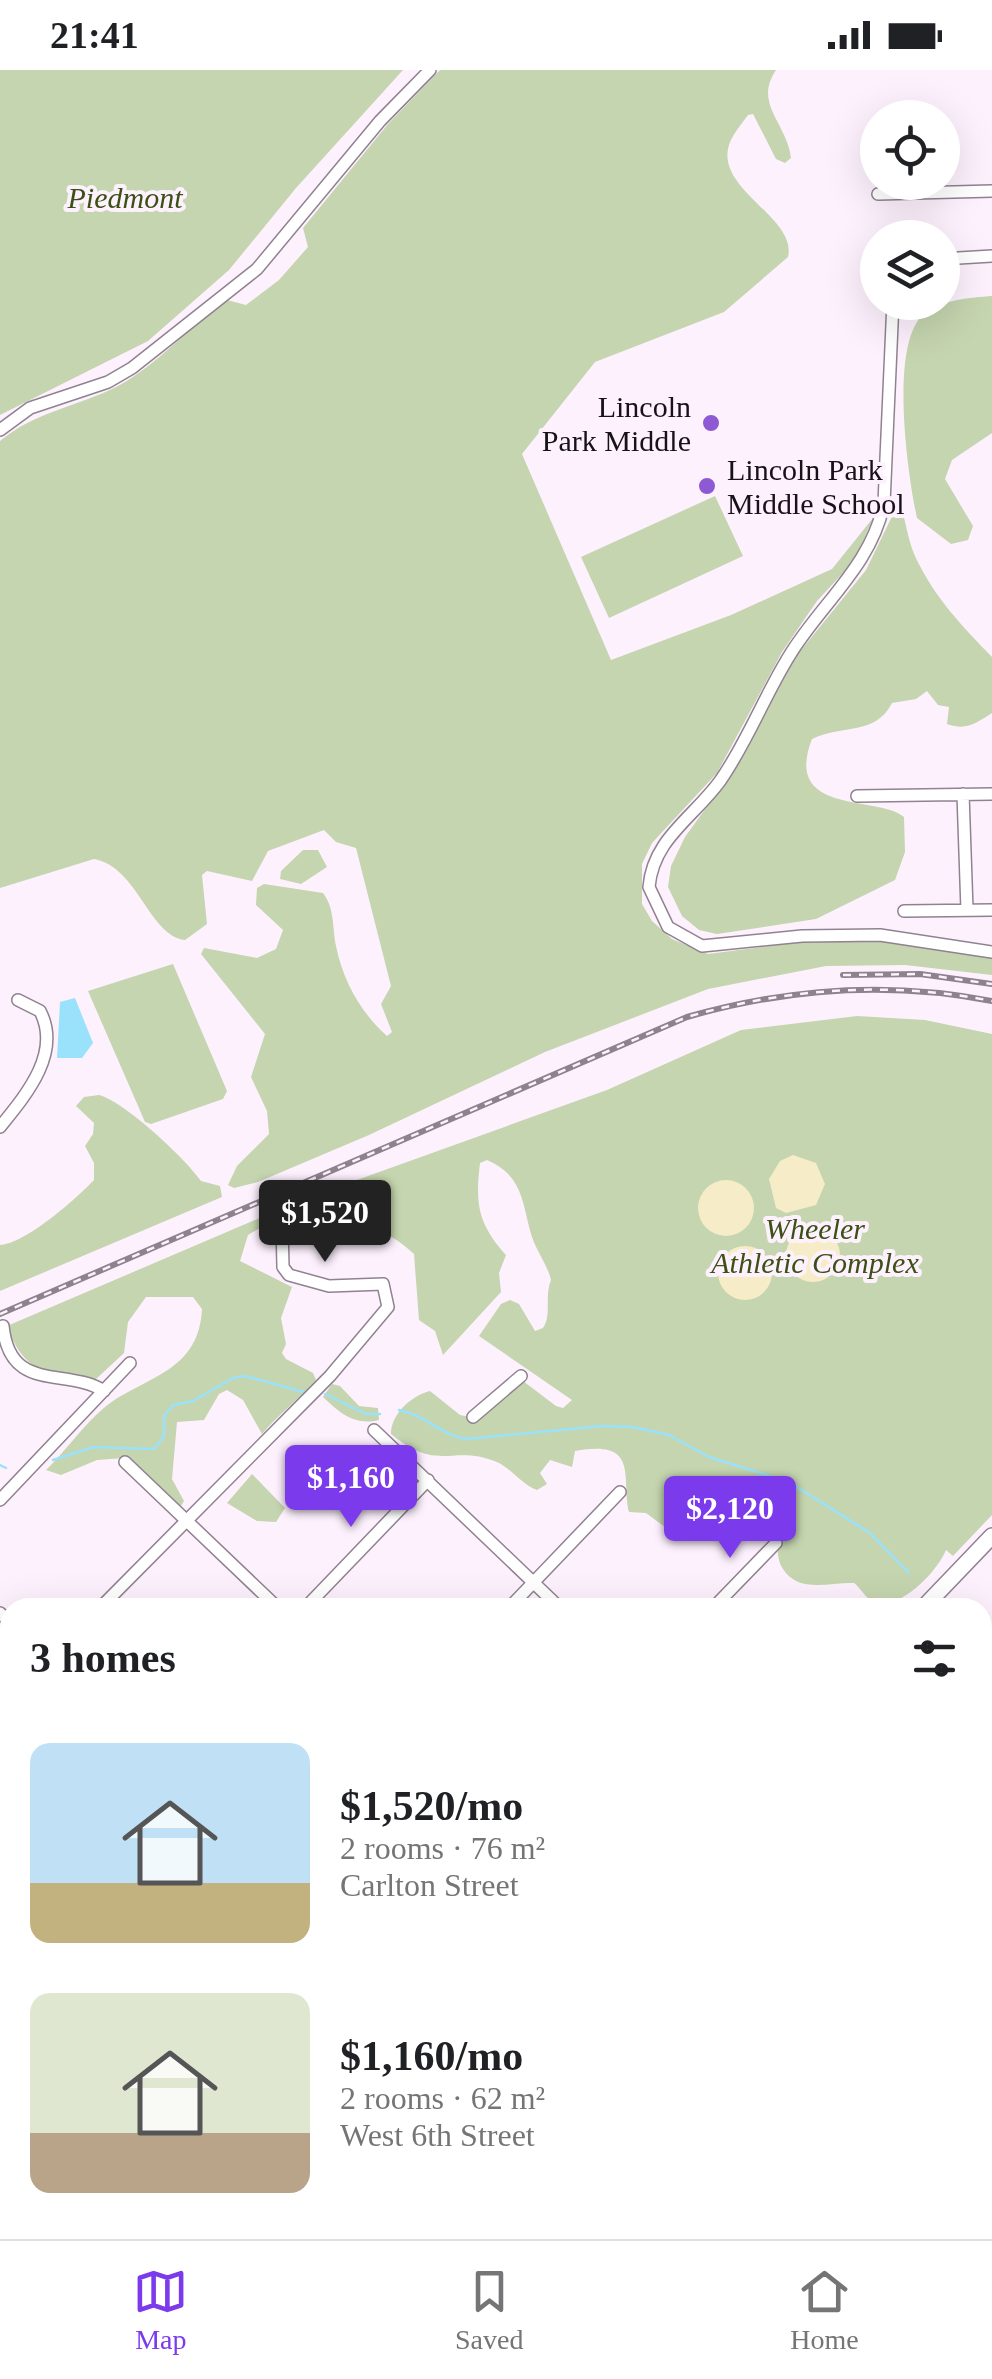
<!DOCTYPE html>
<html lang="en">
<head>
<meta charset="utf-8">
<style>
	body { margin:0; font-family:"Times New Roman",serif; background:#f2f2f2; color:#202124; height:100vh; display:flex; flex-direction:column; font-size:38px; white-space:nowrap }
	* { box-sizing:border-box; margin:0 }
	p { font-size:32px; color:#757577 }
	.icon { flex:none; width:55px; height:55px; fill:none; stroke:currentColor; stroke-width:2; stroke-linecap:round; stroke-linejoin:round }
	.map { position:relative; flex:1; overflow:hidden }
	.sheet { position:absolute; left:0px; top:1528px; width:992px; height:642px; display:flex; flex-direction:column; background:#fff; border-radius:30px 30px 0 0; box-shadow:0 10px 40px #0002 }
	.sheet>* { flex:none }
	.buttons { position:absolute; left:860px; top:30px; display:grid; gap:20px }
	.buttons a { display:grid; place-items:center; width:100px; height:100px; border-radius:50%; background:#fff; box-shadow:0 10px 40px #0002; font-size:50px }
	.price { position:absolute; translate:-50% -85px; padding:0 22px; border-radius:10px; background:#7c3aed; color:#fff; font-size:32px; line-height:65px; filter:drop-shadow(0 2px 5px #0008) }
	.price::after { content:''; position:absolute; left:50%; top:60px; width:30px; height:22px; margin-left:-15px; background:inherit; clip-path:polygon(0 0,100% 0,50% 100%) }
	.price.active { background:#222; color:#fff }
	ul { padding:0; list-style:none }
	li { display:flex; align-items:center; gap:30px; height:250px; padding:0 30px }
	li span { display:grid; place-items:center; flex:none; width:280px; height:200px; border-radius:20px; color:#555 }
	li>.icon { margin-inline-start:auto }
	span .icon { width:120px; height:120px; fill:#fffc; stroke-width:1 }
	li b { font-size:42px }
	h2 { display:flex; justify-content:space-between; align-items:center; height:120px; padding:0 30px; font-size:42px }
	.status { display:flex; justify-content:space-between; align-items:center; height:70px; padding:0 50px; background:#fff; direction:ltr }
	.status svg { height:28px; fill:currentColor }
	.tabs { display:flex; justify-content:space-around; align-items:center; height:140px; border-top:2px solid #e0e0e0; background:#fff; font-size:28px; color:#757577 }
	.tabs a { display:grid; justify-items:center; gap:5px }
	.tabs .active { color:#7c3aed }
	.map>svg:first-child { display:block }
</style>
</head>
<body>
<div class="status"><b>21:41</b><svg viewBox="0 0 49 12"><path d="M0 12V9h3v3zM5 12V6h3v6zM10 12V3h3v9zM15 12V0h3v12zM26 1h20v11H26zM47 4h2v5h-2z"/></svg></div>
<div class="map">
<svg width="992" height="2169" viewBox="0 0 992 2169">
	<rect width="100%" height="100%" fill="#fef1fe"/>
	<!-- green -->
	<path fill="#c5d5af" d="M0 0H403L296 118 229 200 148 271 0 345Z
		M440 0H776C753 34 787 53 791 88L785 93 776 89 753 44 748 45C741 55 730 67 728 79 720 121 797 149 788 187L724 242 595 292 522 384 611 590 731 545 832 499 873 448 855 490 817 531 782 582 717 703 652 773 642 794V834L652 851 672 869 708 884 817 870 900 871 992 887V905L905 895 826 896 708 919 545 982 369 1065 258 1112 234 1118 228 1115 237 1096 269 1064 267 1041 251 1007 265 964 201 884 204 878 257 888 276 879 283 860 256 835 257 818 264 814 323 823C335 839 332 856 336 876 343 911 361 943 387 966L392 962 381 934 391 916 356 778 336 772 324 760 268 781 252 811 207 801 202 805 207 854 185 870C149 866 138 797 94 789L0 818V371C36 341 77 337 118 316 159 294 189 256 227 230L246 235 279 210 308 177 303 158 388 54Z
		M992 226V363L952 390 945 409 973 456 968 470 951 474 917 448C908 407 888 271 925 243 945 229 969 228 992 226Z
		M715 426 743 486 609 548 581 487Z
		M899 432C906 449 907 468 915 486 934 527 961 555 992 587V643C976 653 967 661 947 654L949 637 938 635 927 621 916 629 892 633C875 666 843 654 812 669 782 746 878 725 904 747L905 782 895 810 816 849 717 864 699 860 682 846 668 817 671 796 685 767 729 706 793 590 866 500Z
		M303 780H318L327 797 301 814 280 809 281 801Z
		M173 894 227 1021 223 1029 151 1054 145 1052 88 921Z
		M857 946 925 950 992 964V1445L953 1486 946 1480C938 1500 903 1538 878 1533 865 1530 863 1520 854 1513 830 1512 799 1524 783 1499 776 1489 779 1477 775 1466L755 1450 730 1419C701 1421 694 1458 669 1460L646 1443 629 1442C621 1407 640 1369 575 1381L572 1397 550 1390 540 1403 547 1414 537 1420C521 1414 512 1399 497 1392 452 1373 439 1404 391 1364 391 1344 411 1326 430 1321L460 1345 475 1348 523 1311 556 1336 563 1338 572 1330 479 1266 501 1234 510 1230 519 1234 535 1261 543 1258C552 1245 544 1227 551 1210 548 1196 537 1182 532 1167 522 1134 524 1106 487 1090L480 1093C475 1134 478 1154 506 1185L499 1203 501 1222 443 1285 435 1261 419 1250 414 1184C381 1152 327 1139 282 1148 273 1149 257 1160 248 1165L240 1191 292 1217 281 1248 286 1274 282 1283 286 1289 313 1303 316 1310C298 1330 278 1345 262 1364L243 1330 227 1320 219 1324 204 1350 177 1352 172 1409 184 1431 181 1436 124 1388 97 1390 61 1405 46 1400C68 1379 88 1348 113 1331 153 1305 199 1298 202 1239L193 1227H146L128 1252 124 1283 95 1310C49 1310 23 1301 7 1256L304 1129 607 1020 741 960Z
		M99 1025C125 1032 185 1088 201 1111L220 1116 222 1127 0 1221V1175C25 1174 76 1129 94 1110V1093L85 1076 93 1064 94 1053 76 1036 84 1027Z
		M332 1314 340 1316 359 1336 378 1338 379 1350C354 1356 340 1343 323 1327Z
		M252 1404 285 1438 276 1452 257 1451 227 1433Z"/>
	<!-- sand -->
	<path fill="#f6ecc7" d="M793 1085 816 1093 825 1114 816 1135 786 1143 776 1138 769 1109 780 1091Z
		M698 1138a28 28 0 1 1 56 0a28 28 0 1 1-56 0Z
		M786 1185a27 27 0 1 1 54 0a27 27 0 1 1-54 0Z
		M718 1203a27 27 0 1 1 54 0a27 27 0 1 1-54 0Z"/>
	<!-- water -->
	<path fill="#9ae2fb" d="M75 928 93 973 82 988H57L60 932Z"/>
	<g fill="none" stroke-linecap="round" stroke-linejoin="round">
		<!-- stream -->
		<path stroke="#9ae2fb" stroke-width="2.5" d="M325 1324 366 1344H380
			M399 1340C425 1345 443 1366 466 1369L602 1356 633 1357 669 1365 709 1387 789 1412 870 1463 909 1503
			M53 1390 94 1377 154 1379 164 1366V1346L173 1335 193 1331 233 1308 245 1306 304 1322
			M0 1395 6 1398
			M986 1586 992 1599"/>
		<defs>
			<path id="minor" d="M878 124 992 121
				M942 189 992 186
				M893 232 884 433C872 494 823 532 791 583 765 624 748 671 720 711 693 748 653 769 649 817L668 857 702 876 802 866 880 865 992 882
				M0 360 30 338 108 312 132 298 257 199 380 51 430 0
				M963 724 967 840
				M857 726 992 724
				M904 841 992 840
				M0 1057C26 1025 62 983 40 941L18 930
				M3 1256C10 1324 66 1297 104 1321
				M473 1347 521 1306
				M374 1360 560 1538
				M125 1392 278 1538
				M0 1430 130 1293
				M100 1538 330 1306 388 1237 383 1214 329 1216 289 1205 283 1197 282 1155
				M305 1538 428 1410
				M509 1538 620 1422
				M713 1538 776 1473
				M0 1543 10 1552
				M0 1641 10 1631
				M0 1816 10 1826
				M0 1854 10 1843
				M0 2067 10 2056
				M0 2088 10 2098
				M982 2112 992 2101
				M75 2160 85 2169
				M361 2160 370 2169
				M641 2160 650 2169
				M924 2160 934 2169
				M108 2169 117 2160"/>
			<path id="major" d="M923 1538 992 1466
				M313 2169 321 2160"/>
		</defs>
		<!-- minor casing -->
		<use href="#minor" stroke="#908290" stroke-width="14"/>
		<!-- major casing -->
		<use href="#major" stroke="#908290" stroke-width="18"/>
		<!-- minor -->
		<use href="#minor" stroke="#fff" stroke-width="11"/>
		<!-- major -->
		<use href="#major" stroke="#fff" stroke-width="15"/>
		<defs>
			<path id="rail" d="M843 905 920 904 992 914
				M0 1244 687 947C788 918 889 911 992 931"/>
		</defs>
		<!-- rail casing -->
		<use href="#rail" stroke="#8c838d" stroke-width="6"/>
		<!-- rail -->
		<use href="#rail" stroke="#fef1fe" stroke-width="2.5" stroke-dasharray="8" stroke-linecap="butt"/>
	</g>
	<!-- markers -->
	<g fill="#8d5ad3" stroke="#fef1fe" stroke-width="4">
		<circle cx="711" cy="353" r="10"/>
		<circle cx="707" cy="416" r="10"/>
	</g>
	<g text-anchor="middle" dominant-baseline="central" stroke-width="8" stroke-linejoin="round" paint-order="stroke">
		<!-- park labels -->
		<g font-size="30" font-style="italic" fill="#3b5014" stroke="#fef1fe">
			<text x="125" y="127">Piedmont</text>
			<text x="815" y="1158">Wheeler<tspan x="815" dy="34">Athletic Complex</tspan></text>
		</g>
		<!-- poi labels -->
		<g font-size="30" fill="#171218" stroke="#fef1fe" text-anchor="end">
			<text x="691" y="336">Lincoln<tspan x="691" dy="34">Park Middle</tspan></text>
			<text x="727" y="399" text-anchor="start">Lincoln Park<tspan x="727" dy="34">Middle School</tspan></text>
		</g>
	</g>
</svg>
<div class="buttons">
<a><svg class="icon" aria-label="locate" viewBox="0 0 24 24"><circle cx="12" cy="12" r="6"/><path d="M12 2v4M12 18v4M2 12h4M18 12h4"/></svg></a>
<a><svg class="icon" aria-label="layers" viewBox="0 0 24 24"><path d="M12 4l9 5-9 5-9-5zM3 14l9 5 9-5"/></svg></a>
</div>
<b class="price active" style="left:325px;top:1195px">$1,520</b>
<b class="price" style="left:351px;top:1460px">$1,160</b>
<b class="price" style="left:730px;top:1491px">$2,120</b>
<section class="sheet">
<h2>3 homes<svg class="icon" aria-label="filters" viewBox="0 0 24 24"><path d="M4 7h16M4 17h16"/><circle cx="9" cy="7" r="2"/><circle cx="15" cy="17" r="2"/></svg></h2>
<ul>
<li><span style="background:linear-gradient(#bfe0f5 70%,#c2b280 0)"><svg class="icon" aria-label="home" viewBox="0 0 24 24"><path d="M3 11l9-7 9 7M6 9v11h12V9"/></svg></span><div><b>$1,520/mo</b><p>2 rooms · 76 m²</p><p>Carlton Street</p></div></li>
<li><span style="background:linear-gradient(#dfe7d0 70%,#b9a48a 0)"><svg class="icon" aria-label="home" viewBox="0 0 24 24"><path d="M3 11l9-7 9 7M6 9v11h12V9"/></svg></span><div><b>$1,160/mo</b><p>2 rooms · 62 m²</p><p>West 6th Street</p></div></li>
</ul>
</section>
</div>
<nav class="tabs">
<a class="active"><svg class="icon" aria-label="map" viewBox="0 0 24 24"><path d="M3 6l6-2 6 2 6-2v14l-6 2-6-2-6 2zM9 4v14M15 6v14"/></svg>Map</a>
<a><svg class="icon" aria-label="saved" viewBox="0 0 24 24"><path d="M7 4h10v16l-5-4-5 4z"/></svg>Saved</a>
<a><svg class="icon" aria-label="home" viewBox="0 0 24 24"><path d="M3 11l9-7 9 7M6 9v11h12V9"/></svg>Home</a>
</nav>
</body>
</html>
